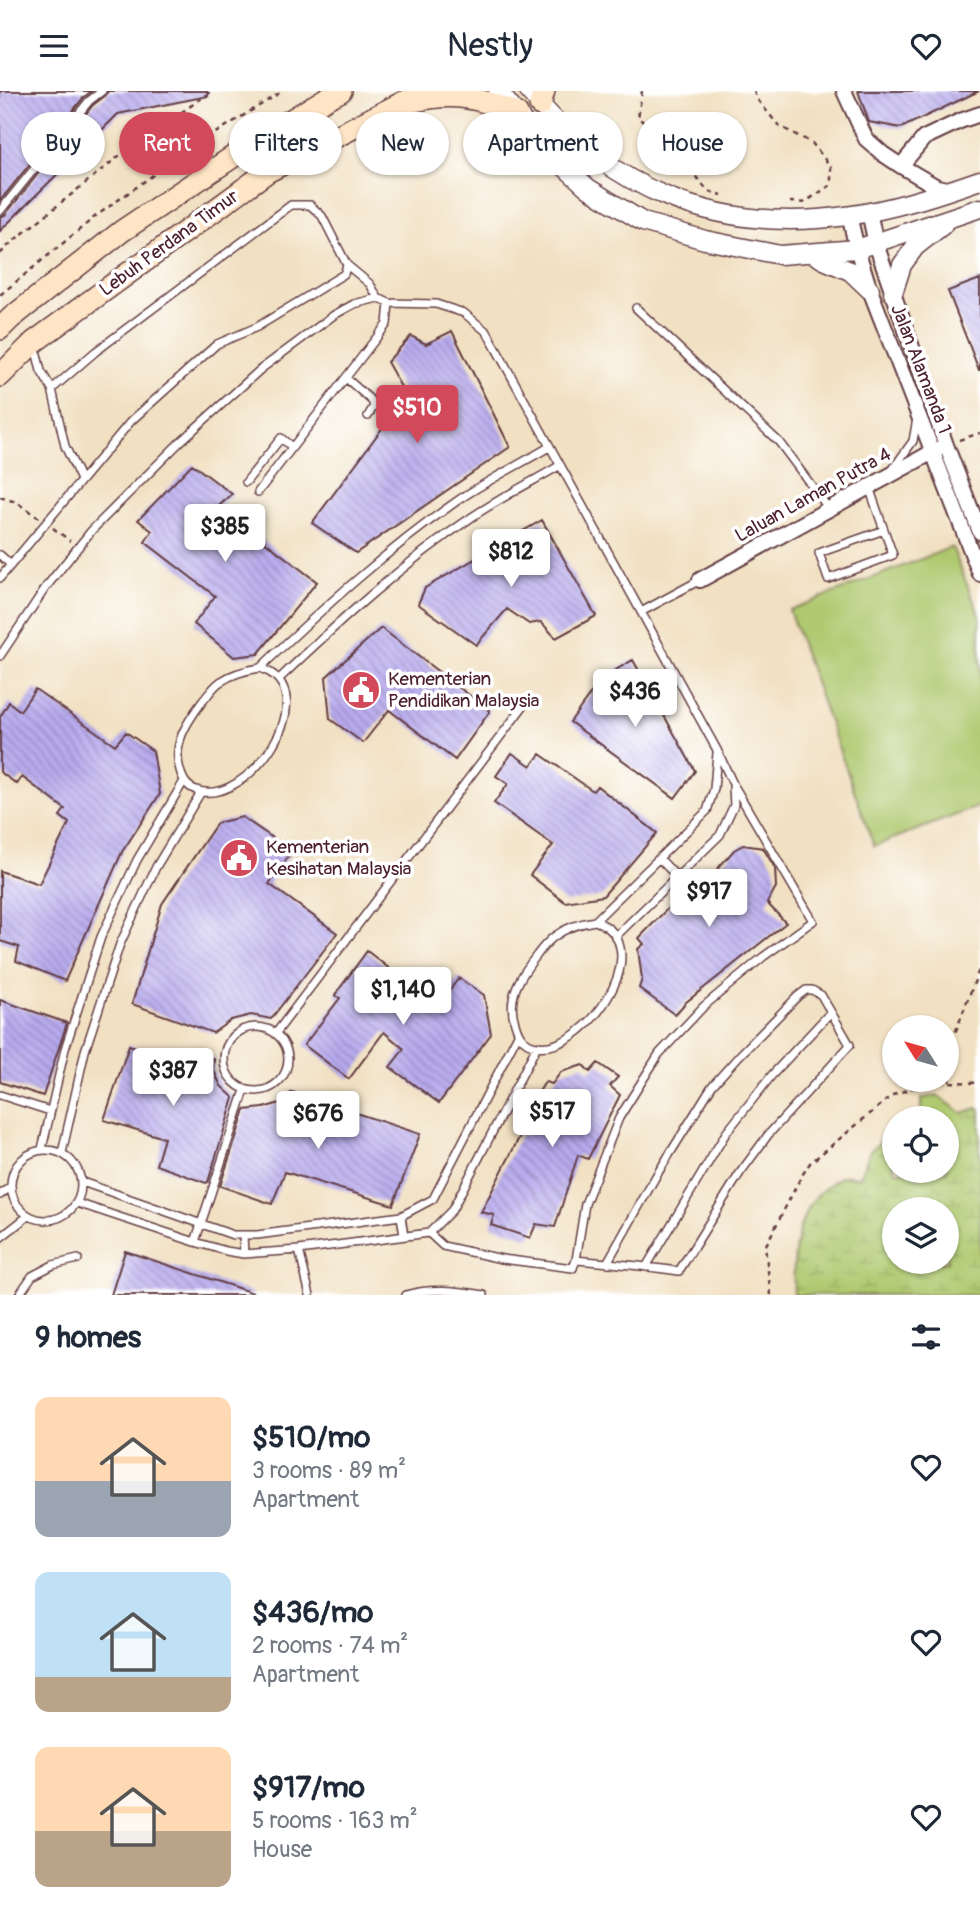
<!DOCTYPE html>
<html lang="en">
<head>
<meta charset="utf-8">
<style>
	body { margin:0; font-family:Pangolin,sans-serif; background:#f2f2f3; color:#1f2937; height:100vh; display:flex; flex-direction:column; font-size:26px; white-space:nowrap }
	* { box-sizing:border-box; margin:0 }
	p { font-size:23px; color:#747a83 }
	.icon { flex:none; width:38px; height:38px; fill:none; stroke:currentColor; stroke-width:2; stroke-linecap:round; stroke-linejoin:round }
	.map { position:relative; height:1204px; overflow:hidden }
	.side { display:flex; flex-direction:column; background:#fff; flex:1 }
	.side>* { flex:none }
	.hud { position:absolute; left:21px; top:21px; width:938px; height:63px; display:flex; gap:14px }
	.needle { width:46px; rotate:307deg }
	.buttons { position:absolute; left:882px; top:924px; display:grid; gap:14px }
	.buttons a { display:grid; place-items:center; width:77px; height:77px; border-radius:50%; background:#fff; box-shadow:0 2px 5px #0004; font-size:35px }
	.price { position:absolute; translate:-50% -60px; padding:0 16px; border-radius:7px; background:#fff; color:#222; font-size:23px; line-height:46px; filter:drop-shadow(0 2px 4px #0008) }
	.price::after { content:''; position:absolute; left:50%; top:42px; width:21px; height:16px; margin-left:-10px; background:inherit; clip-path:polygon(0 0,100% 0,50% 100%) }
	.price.current { background:#d1495b; color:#fff }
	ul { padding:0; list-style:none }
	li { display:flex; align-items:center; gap:21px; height:175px; padding:0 35px }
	li span { display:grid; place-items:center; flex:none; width:196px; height:140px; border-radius:14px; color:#555 }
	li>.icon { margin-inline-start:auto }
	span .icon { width:84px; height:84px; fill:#fffc; stroke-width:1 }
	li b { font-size:30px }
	h2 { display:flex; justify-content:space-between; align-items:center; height:84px; padding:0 35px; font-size:30px }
	.chip { padding:0 24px; border-radius:32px; background:#fff; box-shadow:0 2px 5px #0004; font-size:24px; line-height:63px }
	.chip.current { background:#d1495b; color:#fff }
	header { display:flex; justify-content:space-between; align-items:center; height:91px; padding:0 35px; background:#fff; font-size:32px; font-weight:600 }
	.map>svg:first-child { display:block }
</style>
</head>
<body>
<header><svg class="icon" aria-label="menu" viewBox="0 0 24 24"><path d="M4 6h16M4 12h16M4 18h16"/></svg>Nestly<svg class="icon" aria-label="heart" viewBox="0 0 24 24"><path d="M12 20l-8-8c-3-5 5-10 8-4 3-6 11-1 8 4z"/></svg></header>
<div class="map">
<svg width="980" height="1204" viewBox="0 0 980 1204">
	<defs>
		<pattern id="wetland-marsh" width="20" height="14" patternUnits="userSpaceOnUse" patternTransform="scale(1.75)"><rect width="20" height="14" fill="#afc96f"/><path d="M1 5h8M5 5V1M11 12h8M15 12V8" fill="none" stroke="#98ac60"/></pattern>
		<pattern id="building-back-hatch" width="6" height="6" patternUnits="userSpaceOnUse" patternTransform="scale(1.75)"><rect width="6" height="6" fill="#b7aaee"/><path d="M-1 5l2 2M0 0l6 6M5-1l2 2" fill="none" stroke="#978ac1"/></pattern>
	</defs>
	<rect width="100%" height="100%" fill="#fff"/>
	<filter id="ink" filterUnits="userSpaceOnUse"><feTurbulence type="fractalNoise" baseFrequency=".0143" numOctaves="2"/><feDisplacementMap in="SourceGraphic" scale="14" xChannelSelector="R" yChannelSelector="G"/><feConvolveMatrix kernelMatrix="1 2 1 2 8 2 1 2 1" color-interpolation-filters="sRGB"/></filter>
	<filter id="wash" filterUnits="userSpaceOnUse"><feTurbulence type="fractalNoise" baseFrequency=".00686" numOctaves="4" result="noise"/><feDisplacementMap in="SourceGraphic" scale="28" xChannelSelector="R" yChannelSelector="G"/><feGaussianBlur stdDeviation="1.57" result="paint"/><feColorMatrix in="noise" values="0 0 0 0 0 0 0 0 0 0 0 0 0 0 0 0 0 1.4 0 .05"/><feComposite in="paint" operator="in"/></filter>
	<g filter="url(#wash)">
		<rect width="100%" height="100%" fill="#f1e0c1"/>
		<!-- wetland -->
		<path fill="url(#wetland-marsh)" stroke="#7c744d" stroke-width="2" fill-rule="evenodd" d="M937 1004 962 1022 977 1017 980 1018V1204H794C792 1166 795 1117 829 1094 833 1091 839 1086 843 1085 848 1084 855 1086 860 1086L870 1060 894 1040V1080H947V1027H921V1008ZM894 1118H947V1171H894Z"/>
		<!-- garden -->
		<path fill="#afc96f" stroke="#7c744d" stroke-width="2" d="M952 456 980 526V715L874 755 789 519Z"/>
		<g id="blocks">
			<!-- building -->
			<path fill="url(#building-back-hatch)" d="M0 0H92L84 6 0 110Z
				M108 0H207L208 5 118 23 0 140V126L5 124 93 14 106 4Z
				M858 0H979L901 37 869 31Z
				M980 188V279H979L948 200Z
				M452 240 510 356 356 462 312 432 406 305 387 271 411 245 426 253Z
				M192 373 232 403 219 415 317 491 258 563 234 566 194 533 215 505 145 451 152 440 138 429Z
				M542 429 596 525 556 547 541 531 529 533 507 518 476 554 418 513 425 497Z
				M381 537 490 620 455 669 389 619 363 652 330 628 326 586Z
				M633 569 695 680 675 707 570 631 602 587Z
				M35 598 115 654 126 641 153 660 160 703 122 761 65 890 16 870 19 856 0 850V780L39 793 69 732 60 725 65 718 22 686 17 693 0 681V626L9 611 20 620Z
				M512 662 531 675 540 663 593 700 597 695 657 742 603 805 565 811 530 784 553 754 494 712 508 693 496 685Z
				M242 726 292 760 269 793 337 842 271 928 251 924 231 929 213 942 132 913 162 813 217 732Z
				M743 754 763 757 775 777 776 796 767 812 786 832 685 912 675 924 639 897 642 888 638 858 644 853 639 847 697 787 705 792 734 759Z
				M367 860 437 915 459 887 484 904 491 943 439 1012 390 976 404 958 384 941 349 988 304 954 340 907 335 904Z
				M0 909 67 932 43 1005 0 991Z
				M129 954 192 973 195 962 214 968 213 978 221 995 234 1007 208 1091 206 1092 156 1074 164 1047 104 1029Z
				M598 972 618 986 610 995 620 1004 588 1068 578 1064 555 1136 536 1133 530 1147 491 1134 494 1124 481 1121 521 1043 525 1044 536 1022 527 1020 545 991 552 993 561 981 583 974 590 981Z
				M292 1001 420 1043 393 1114 285 1081 272 1113 220 1095 245 1019 263 1017 280 1012Z
				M125 1160 253 1202V1204H111Z"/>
		</g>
	</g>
	<g filter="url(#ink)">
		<use href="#blocks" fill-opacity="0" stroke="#633c42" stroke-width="2"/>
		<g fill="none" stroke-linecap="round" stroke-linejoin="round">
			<defs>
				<path id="service" d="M0 120 89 10 102 0
					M347 174 370 193 378 207
					M636 217 779 351 829 418
					M346 287 372 310 374 315 368 325
					M52 298 65 355 81 389
					M893 378 913 350 917 327
					M246 391 281 347 292 356
					M869 396 884 439 819 462 828 488 893 464 884 439
					M258 401 387 233 389 212
					M0 464 10 473
					M0 487 131 330 217 253 257 236 344 183 347 174 322 125 310 114H291L95 261 52 298 41 280 35 255
					M641 521 700 489
					M0 565 46 496 92 439 180 351 261 278 334 224 354 213 378 207 389 212 436 213 464 222 487 241 717 659 733 693 813 830 763 866 704 915 659 963 619 1027 585 1113 576 1169 573 1177 502 1168 443 1155 429 1142
					M260 577C323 517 386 460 457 410 486 390 519 374 549 356
					M260 577C329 600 247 719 196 699 186 695 183 689 180 679 172 653 187 631 202 611 208 604 213 596 220 591 232 583 246 579 260 577Z
					M279 588C340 530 402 473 472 426 500 407 530 392 559 375
					M660 768 677 786
					M595 830C664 854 579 974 530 953 521 949 518 942 515 932 506 906 521 884 537 864 542 857 548 850 555 845 567 836 581 832 595 830Z
					M595 830 707 720 714 698 717 662
					M615 846 720 744 734 714 733 697
					M224 968a32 32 0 1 1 64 0a32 32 0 1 1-64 0Z
					M276 942 528 609
					M0 1004 50 1020
					M42 1058 65 958 101 846 137 769 184 690
					M11 1094a35 35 0 1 1 70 0a35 35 0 1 1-70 0Z
					M62 1062 85 960 120 853 156 776 201 701
					M82 1091 233 1144H257L401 1125 433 1108 518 943
					M0 1104 10 1096
					M77 1112 195 1151 226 1160 244 1163 299 1159 429 1142 452 1119 537 955
					M401 1125 404 1145
					M243 1144 244 1163
					M0 1147 28 1125
					M195 1151 245 999
					M299 1159 310 1204
					M576 1169C610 1172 645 1175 679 1180L740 1082 768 1044 850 954 821 904 812 899H806L798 905 739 965 712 995 656 1085 607 1172
					M646 1176 726 1042 772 984 830 922
					M19 1204 32 1185 53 1174 78 1168
					M406 1204C430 1196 460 1200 484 1204"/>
				<path id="minor" d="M844 0 866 48 883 63 901 75 937 96 953 99
					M901 75 924 47 960 30 980 23
					M869 121 876 153 946 354 980 441
					M849 124 857 158 870 199 980 483
					M700 489 938 358"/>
				<path id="tertiary" d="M498 0 546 59 588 97 643 131 705 149 780 164 857 158 980 117
					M529 0C610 100 718 143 846 125 891 119 937 104 980 89
					M812 162 824 169 850 180 870 199
					M893 202 902 174 915 156 943 134"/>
				<path id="secondary" d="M411 11C451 0 480 6 517 23
					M540 14 544 0
					M0 238 11 227 122 140 252 53 327 7 341 0
					M0 285 34 251 267 81 425 0"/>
			</defs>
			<!-- service casing -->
			<use href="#service" stroke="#633c42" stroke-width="10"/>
			<!-- minor casing -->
			<use href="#minor" stroke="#633c42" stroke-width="18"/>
			<!-- tertiary casing -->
			<use href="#tertiary" stroke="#633c42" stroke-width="21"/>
			<!-- secondary casing -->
			<use href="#secondary" stroke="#633c42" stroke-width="24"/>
			<!-- path -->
			<path stroke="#633c42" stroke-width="2.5" stroke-dasharray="5 5" stroke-linecap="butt" d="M642 0 638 27 659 42 708 100 722 104
				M754 0 756 7 779 35 812 52 831 76V94L805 111
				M790 111 808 112
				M0 163 11 152 119 65 212 0
				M0 204 96 125 188 59 283 0
				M959 349 980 342
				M0 406 16 411 39 427
				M53 437 70 450
				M949 990 954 945 980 876
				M771 1204 765 1156 801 1086 810 1072 893 1004 921 994 949 991 980 992"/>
			<!-- service -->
			<use href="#service" stroke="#fff" stroke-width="7"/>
			<!-- minor -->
			<use href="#minor" stroke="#fff" stroke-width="14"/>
			<!-- tertiary -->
			<use href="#tertiary" stroke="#fff" stroke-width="18"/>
			<!-- secondary -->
			<use href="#secondary" stroke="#fee5c5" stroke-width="21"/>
		</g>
	</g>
	<!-- icons -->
	<defs>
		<symbol id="civic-disc" viewBox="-11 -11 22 22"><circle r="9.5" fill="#d1495b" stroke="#fff"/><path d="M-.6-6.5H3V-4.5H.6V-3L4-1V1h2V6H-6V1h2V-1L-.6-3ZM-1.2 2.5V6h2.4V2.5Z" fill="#fff"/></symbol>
	</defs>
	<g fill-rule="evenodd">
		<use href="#civic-disc" x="339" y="577" width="44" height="44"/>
		<use href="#civic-disc" x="217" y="745" width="44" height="44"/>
	</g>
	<g text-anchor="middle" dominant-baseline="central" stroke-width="7" stroke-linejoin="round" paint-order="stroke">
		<!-- street labels -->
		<g font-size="19" fill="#4a1f2b" stroke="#fff">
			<text transform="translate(169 152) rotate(-36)">Lebuh Perdana Timur</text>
			<text transform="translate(921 278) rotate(69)">Jalan Alamanda 1</text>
			<text transform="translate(813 404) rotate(-29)">Laluan Laman Putra 4</text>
		</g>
		<!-- poi labels -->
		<g font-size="19" fill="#4a1f2b" stroke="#fff" text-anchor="start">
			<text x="388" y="588">Kementerian<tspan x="388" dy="22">Pendidikan Malaysia</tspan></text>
			<text x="266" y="756">Kementerian<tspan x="266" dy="22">Kesihatan Malaysia</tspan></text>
		</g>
	</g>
</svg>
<div class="buttons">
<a><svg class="needle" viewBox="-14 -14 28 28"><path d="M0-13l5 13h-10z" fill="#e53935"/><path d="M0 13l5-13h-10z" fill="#747a83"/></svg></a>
<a><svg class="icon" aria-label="locate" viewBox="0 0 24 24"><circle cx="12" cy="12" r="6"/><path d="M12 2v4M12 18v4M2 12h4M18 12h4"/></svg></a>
<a><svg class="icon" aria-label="layers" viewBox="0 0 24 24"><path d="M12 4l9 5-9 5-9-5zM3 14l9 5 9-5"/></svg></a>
</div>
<b class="price current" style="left:417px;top:354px">$510</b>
<b class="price" style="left:225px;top:473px">$385</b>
<b class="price" style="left:511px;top:498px">$812</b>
<b class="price" style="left:635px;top:638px">$436</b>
<b class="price" style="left:709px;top:838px">$917</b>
<b class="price" style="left:403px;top:936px">$1,140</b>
<b class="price" style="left:173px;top:1017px">$387</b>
<b class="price" style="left:552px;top:1058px">$517</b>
<b class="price" style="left:318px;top:1060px">$676</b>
<div class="hud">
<a class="chip">Buy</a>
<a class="chip current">Rent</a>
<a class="chip">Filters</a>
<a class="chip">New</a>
<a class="chip">Apartment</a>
<a class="chip">House</a>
</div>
</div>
<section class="side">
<h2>9 homes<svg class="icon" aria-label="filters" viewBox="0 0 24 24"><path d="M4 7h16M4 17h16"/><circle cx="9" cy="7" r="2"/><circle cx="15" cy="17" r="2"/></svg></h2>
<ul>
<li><span style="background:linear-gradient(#ffd9b3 60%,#9aa5b1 0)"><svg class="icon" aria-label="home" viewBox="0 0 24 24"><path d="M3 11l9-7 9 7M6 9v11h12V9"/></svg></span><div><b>$510/mo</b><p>3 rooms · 89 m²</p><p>Apartment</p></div><svg class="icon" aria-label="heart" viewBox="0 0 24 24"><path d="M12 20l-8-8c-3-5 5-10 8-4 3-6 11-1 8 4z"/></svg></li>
<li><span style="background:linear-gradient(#bfe0f5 75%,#b9a48a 0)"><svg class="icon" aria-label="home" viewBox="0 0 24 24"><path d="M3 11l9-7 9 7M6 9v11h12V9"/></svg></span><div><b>$436/mo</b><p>2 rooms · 74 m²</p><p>Apartment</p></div><svg class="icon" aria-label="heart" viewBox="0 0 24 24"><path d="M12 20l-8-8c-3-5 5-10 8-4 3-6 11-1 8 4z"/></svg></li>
<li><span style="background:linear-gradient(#ffd9b3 60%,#b9a48a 0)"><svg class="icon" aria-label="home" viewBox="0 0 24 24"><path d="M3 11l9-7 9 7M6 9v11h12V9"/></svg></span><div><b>$917/mo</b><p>5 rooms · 163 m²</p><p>House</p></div><svg class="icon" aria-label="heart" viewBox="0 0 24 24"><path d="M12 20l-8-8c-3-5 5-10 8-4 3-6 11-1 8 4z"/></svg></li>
</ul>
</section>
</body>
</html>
